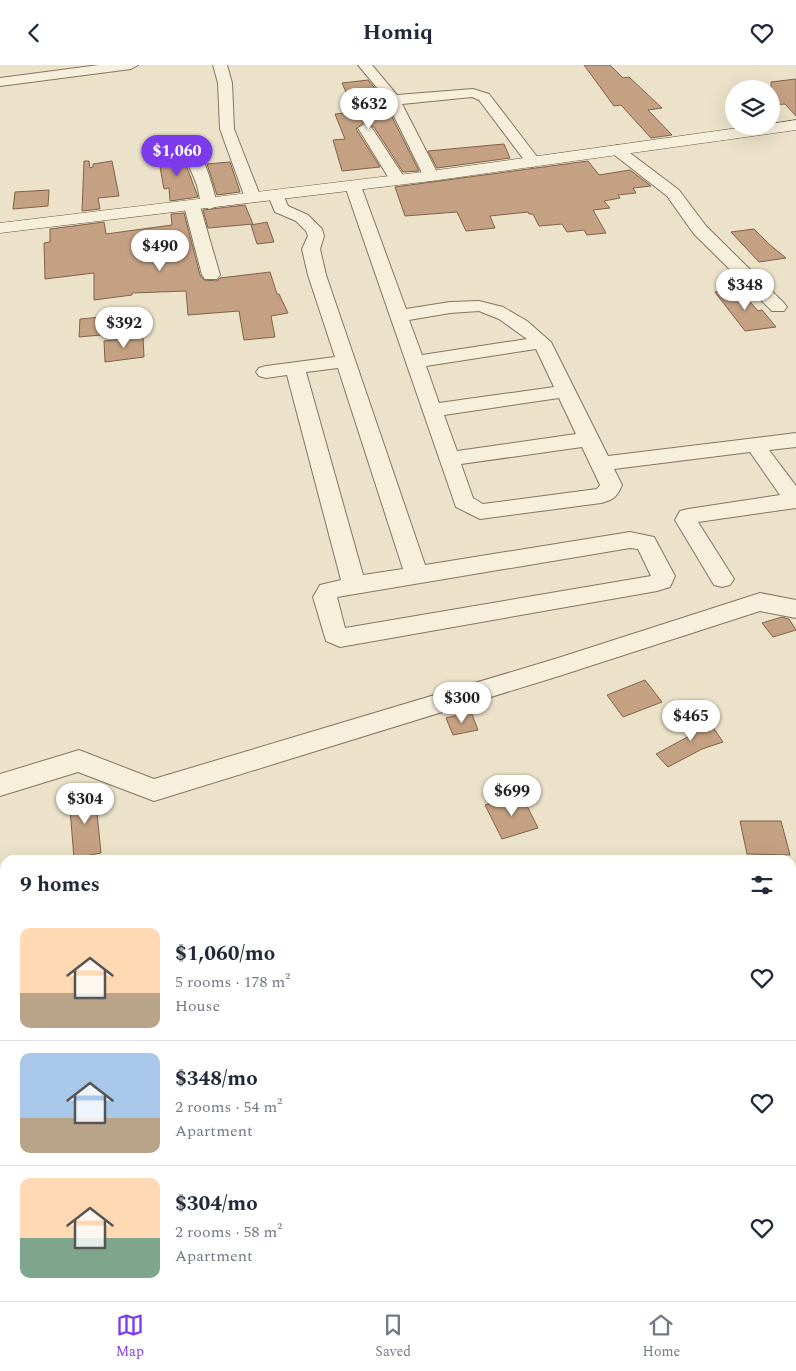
<!DOCTYPE html>
<html lang="en">
<head>
<meta charset="utf-8">
<style>
	body { margin:0; font-family:Spectral,serif; background:#f6f6f7; color:#1f2937; height:100vh; display:flex; flex-direction:column; font-size:19px; white-space:nowrap }
	* { box-sizing:border-box; margin:0 }
	p { font-size:16px; color:#747a83 }
	.icon { flex:none; width:28px; height:28px; fill:none; stroke:currentColor; stroke-width:2; stroke-linecap:round; stroke-linejoin:round }
	.map { position:relative; flex:1; overflow:hidden }
	.sheet { position:absolute; left:0px; top:790px; width:796px; height:446px; display:flex; flex-direction:column; background:#fff; border-radius:15px 15px 0 0; box-shadow:0 5px 20px #0002 }
	.sheet>* { flex:none }
	.fabs { position:absolute; left:725px; top:15px; display:grid; gap:10px }
	.fabs a { display:grid; place-items:center; width:55px; height:55px; border-radius:50%; background:#fff; box-shadow:0 5px 20px #0002; font-size:25px }
	.price { position:absolute; translate:-50% -42px; padding:0 11px; border-radius:18px; background:#fff; color:#222; font-size:16px; line-height:32px; filter:drop-shadow(0 1px 2px #0008) }
	.price::after { content:''; position:absolute; left:50%; top:30px; width:15px; height:11px; margin-left:-8px; background:inherit; clip-path:polygon(0 0,100% 0,50% 100%) }
	.price.active { background:#7c3aed; color:#fff }
	ul { padding:0; list-style:none }
	li { display:flex; align-items:center; gap:15px; height:125px; padding:0 20px }
	li+li { border-top:1px solid #e0e1e3 }
	li span { display:grid; place-items:center; flex:none; width:140px; height:100px; border-radius:10px; color:#555 }
	li>.icon { margin-inline-start:auto }
	span .icon { width:60px; height:60px; fill:#fffc; stroke-width:1 }
	li b { font-size:21px }
	h2 { display:flex; justify-content:space-between; align-items:center; height:60px; padding:0 20px; font-size:21px }
	header { display:flex; justify-content:space-between; align-items:center; height:65px; padding:0 20px; background:#fff; font-size:22px; font-weight:700 }
	.tab-bar { display:flex; justify-content:space-around; align-items:center; height:70px; border-top:1px solid #e0e1e3; background:#fff; font-size:14px; color:#747a83 }
	.tab-bar a { display:grid; justify-items:center; gap:2px }
	.tab-bar .active { color:#7c3aed }
	.map>svg:first-child { display:block }
</style>
</head>
<body>
<header><svg class="icon" aria-label="back" viewBox="0 0 24 24"><path d="M15 5l-7 7 7 7"/></svg>Homiq<svg class="icon" aria-label="heart" viewBox="0 0 24 24"><path d="M12 20l-8-8c-3-5 5-10 8-4 3-6 11-1 8 4z"/></svg></header>
<div class="map">
<svg width="796" height="1236" viewBox="0 0 796 1236">
	<rect width="100%" height="100%" fill="#ebe2c9"/>
	<!-- building -->
	<path fill="#c5a183" stroke="#826148" d="M584 0H610L623 13 629 12 662 43 648 45 672 70 651 73 621 40 614 41Z
		M796 14V51L785 39 771 40V17Z
		M368 15 382 32 419 106 403 107 374 62 364 57 356 64 380 102 342 106 333 75 345 74 335 49 355 47 342 18Z
		M504 79 510 93 437 103 428 86Z
		M182 89 198 132 170 136 169 123 164 124 158 91Z
		M84 96H89L90 103 93 102V99L112 96 119 131 98 133 100 144 82 146Z
		M588 96 599 110 630 105 651 121 633 123 636 128 618 130 620 133 604 136 610 143 593 145 606 168 587 170 584 165 567 167 562 159 539 161 533 149H529L528 147 490 151 495 163 466 166 457 147 405 151 395 122Z
		M230 97 240 127 217 130 207 99Z
		M49 125 48 141 13 144 15 127Z
		M245 140 253 159 208 163 203 145Z
		M184 148 200 210 204 215 217 216 220 213 270 207 277 229H279L288 248 271 251 275 272 244 275 239 246 188 250 186 226 132 228V230L94 235V208L45 214 44 178 50 177V164L104 157 106 169 172 160 171 149Z
		M267 157 274 177 257 179 251 160Z
		M754 164 769 179 786 193 759 197 731 167Z
		M738 223 758 246 762 245 776 262 745 266 715 227Z
		M102 252 101 270 79 272 80 254Z
		M143 272 144 292 105 297 104 276Z
		M782 552 789 554 796 565 773 572 762 558Z
		M645 615 662 637 623 652 607 630Z
		M471 647 478 665 453 670 446 653Z
		M706 652 723 677 702 684 668 702 656 689 693 669 686 658Z
		M95 728 101 788 74 793 69 732Z
		M521 729 538 763 502 774 485 740Z
		M740 756H781L790 790 747 789Z"/>
	<g fill="none" stroke-linecap="round" stroke-linejoin="round">
		<defs>
			<path id="street" d="M99 0H138L131 4 0 21V13Z
				M213 0H227L232 18 234 64 261 133 259 136H247L245 133 220 64 218 18Z
				M358 0H372L397 30 473 24 489 29 541 97 533 102 528 100 479 35 472 32 402 39 439 111 431 116 425 114 384 31Z
				M365 59 372 63 406 115 404 118H392L390 115 358 63Z
				M188 74C201 78 214 125 217 139L215 142 209 144 201 139 197 120 180 79Z
				M617 80 622 82 679 125 706 161 784 238 787 242 784 246H772L694 169 667 131 612 88 609 85Z
				M353 116 361 121 406 244 450 237 479 236 503 242 527 256 551 277 608 391 796 368V382L769 385 796 421V443L698 457 734 514 730 520 722 522 714 520 675 455 680 446 688 444 780 430 750 387 614 404 622 420C617 432 613 435 601 438L480 454 456 442 345 121ZM479 246 499 254 527 274 422 290 409 255 450 248ZM536 284 554 322 439 338 426 301ZM559 333 576 369 457 386 444 350ZM582 382 600 420 597 424 483 439 473 433 461 399Z
				M276 125 282 127 288 141 308 150 322 164 324 171 320 184 326 210 425 500 630 467 654 472 675 511 670 522 657 526 340 582 326 576 313 532 320 520 341 515 287 310 266 313 259 311 256 307 259 303 266 301 335 292 308 210 302 184 308 171 306 166 296 156 275 147 268 130ZM338 303 403 504 363 510 306 307ZM630 483 638 484 651 511 345 563 337 532Z
				M192 136 200 141 220 210 217 214H205L202 210 184 141Z
				M760 528 796 535V553L760 546 559 611 154 736 78 707 0 731V709L79 685 154 714 558 593Z"/>
			<path id="secondary" d="M796 55V65L431 116 0 168V158L431 106 752 61H771V59Z"/>
		</defs>
		<!-- street casing -->
		<use href="#street" stroke="#867560" stroke-width="2"/>
		<!-- secondary casing -->
		<use href="#secondary" stroke="#685743" stroke-width="1"/>
		<!-- street -->
		<use href="#street" fill="#f6efdc" fill-rule="evenodd"/>
		<!-- secondary -->
		<use href="#secondary" fill="#f6efdc" fill-rule="evenodd"/>
	</g>
</svg>
<div class="fabs">
<a><svg class="icon" aria-label="layers" viewBox="0 0 24 24"><path d="M12 4l9 5-9 5-9-5zM3 14l9 5 9-5"/></svg></a>
</div>
<b class="price" style="left:369px;top:65px">$632</b>
<b class="price active" style="left:177px;top:112px">$1,060</b>
<b class="price" style="left:160px;top:207px">$490</b>
<b class="price" style="left:745px;top:246px">$348</b>
<b class="price" style="left:124px;top:284px">$392</b>
<b class="price" style="left:462px;top:659px">$300</b>
<b class="price" style="left:691px;top:677px">$465</b>
<b class="price" style="left:512px;top:752px">$699</b>
<b class="price" style="left:85px;top:760px">$304</b>
<section class="sheet">
<h2>9 homes<svg class="icon" aria-label="filters" viewBox="0 0 24 24"><path d="M4 7h16M4 17h16"/><circle cx="9" cy="7" r="2"/><circle cx="15" cy="17" r="2"/></svg></h2>
<ul>
<li><span style="background:linear-gradient(#ffd9b3 65%,#b9a48a 0)"><svg class="icon" aria-label="home" viewBox="0 0 24 24"><path d="M3 11l9-7 9 7M6 9v11h12V9"/></svg></span><div><b>$1,060/mo</b><p>5 rooms · 178 m²</p><p>House</p></div><svg class="icon" aria-label="heart" viewBox="0 0 24 24"><path d="M12 20l-8-8c-3-5 5-10 8-4 3-6 11-1 8 4z"/></svg></li>
<li><span style="background:linear-gradient(#a9c7e8 65%,#b9a48a 0)"><svg class="icon" aria-label="home" viewBox="0 0 24 24"><path d="M3 11l9-7 9 7M6 9v11h12V9"/></svg></span><div><b>$348/mo</b><p>2 rooms · 54 m²</p><p>Apartment</p></div><svg class="icon" aria-label="heart" viewBox="0 0 24 24"><path d="M12 20l-8-8c-3-5 5-10 8-4 3-6 11-1 8 4z"/></svg></li>
<li><span style="background:linear-gradient(#ffd9b3 60%,#7fa58c 0)"><svg class="icon" aria-label="home" viewBox="0 0 24 24"><path d="M3 11l9-7 9 7M6 9v11h12V9"/></svg></span><div><b>$304/mo</b><p>2 rooms · 58 m²</p><p>Apartment</p></div><svg class="icon" aria-label="heart" viewBox="0 0 24 24"><path d="M12 20l-8-8c-3-5 5-10 8-4 3-6 11-1 8 4z"/></svg></li>
</ul>
</section>
</div>
<nav class="tab-bar">
<a class="active"><svg class="icon" aria-label="map" viewBox="0 0 24 24"><path d="M3 6l6-2 6 2 6-2v14l-6 2-6-2-6 2zM9 4v14M15 6v14"/></svg>Map</a>
<a><svg class="icon" aria-label="saved" viewBox="0 0 24 24"><path d="M7 4h10v16l-5-4-5 4z"/></svg>Saved</a>
<a><svg class="icon" aria-label="home" viewBox="0 0 24 24"><path d="M3 11l9-7 9 7M6 9v11h12V9"/></svg>Home</a>
</nav>
</body>
</html>
